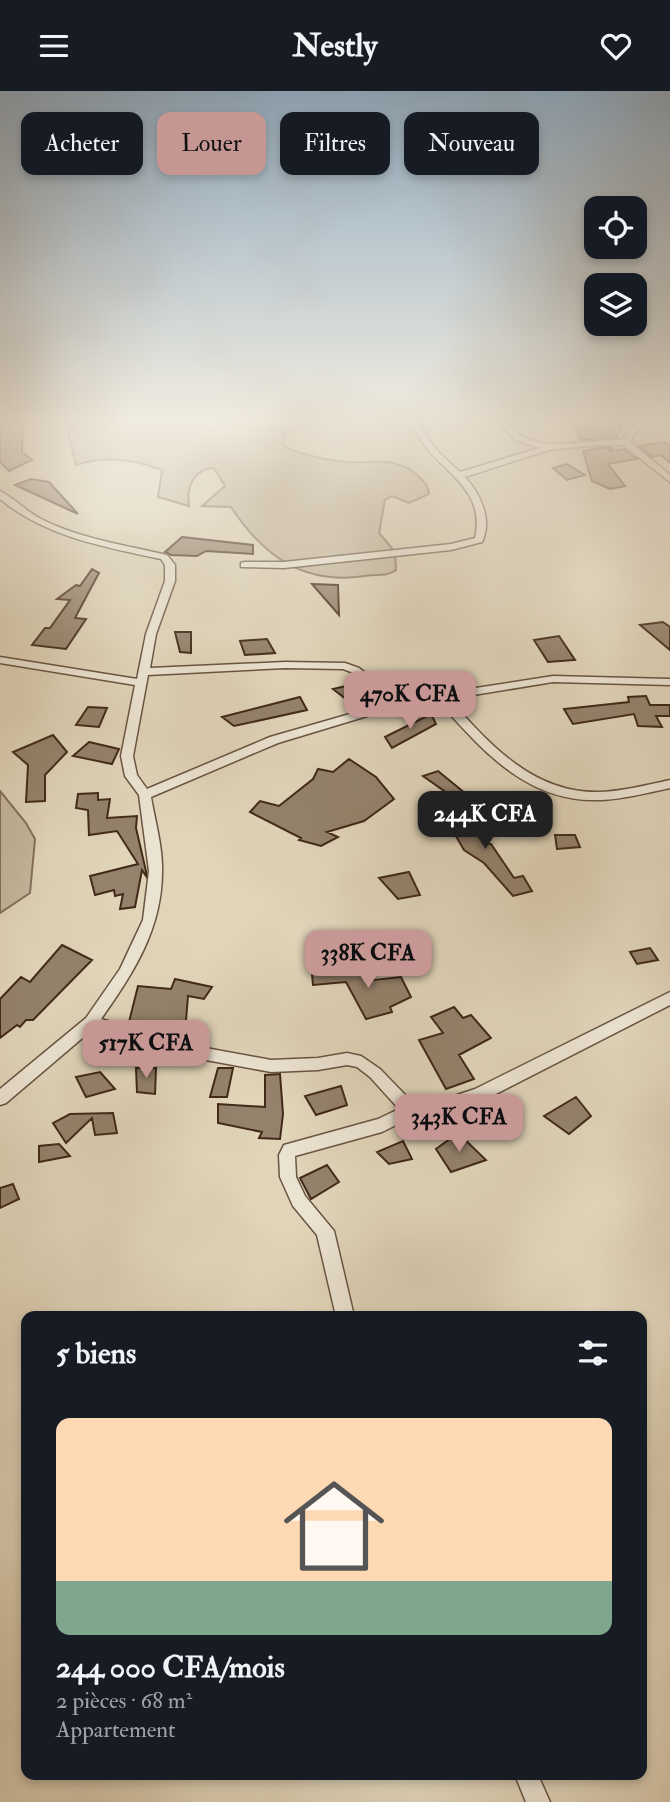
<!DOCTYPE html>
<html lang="fr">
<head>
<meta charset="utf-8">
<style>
	body { margin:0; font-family:"IM FELL Double Pica",serif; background:#20242c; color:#f1f3f6; height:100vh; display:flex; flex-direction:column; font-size:26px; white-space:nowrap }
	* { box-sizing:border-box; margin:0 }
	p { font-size:23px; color:#9ea1a6 }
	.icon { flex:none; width:38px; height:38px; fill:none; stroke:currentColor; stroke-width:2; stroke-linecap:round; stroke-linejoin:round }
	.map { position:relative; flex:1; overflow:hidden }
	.panel { position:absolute; left:21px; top:1220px; width:626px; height:469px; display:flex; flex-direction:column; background:#171b24; border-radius:14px; box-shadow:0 4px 10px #0003 }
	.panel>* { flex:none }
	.guide { position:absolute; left:21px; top:21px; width:628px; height:63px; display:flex; gap:14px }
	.buttons { position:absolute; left:584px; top:105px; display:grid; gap:14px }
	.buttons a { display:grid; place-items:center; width:63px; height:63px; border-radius:14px; background:#171b24; box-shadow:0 4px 10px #0003; font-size:35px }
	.price { position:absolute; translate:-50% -60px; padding:0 16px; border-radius:14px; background:#c59692; color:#111; font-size:23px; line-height:46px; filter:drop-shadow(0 2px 4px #0008) }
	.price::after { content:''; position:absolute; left:50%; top:42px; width:21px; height:16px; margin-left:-10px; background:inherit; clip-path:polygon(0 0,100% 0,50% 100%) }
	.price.current { background:#222; color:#fff }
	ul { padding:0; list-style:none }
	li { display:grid; align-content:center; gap:14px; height:371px; padding:0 35px }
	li+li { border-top:2px solid #363941 }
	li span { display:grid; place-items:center; height:217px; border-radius:14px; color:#555 }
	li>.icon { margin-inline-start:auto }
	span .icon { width:126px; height:126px; fill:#fffc; stroke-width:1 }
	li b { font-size:30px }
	h2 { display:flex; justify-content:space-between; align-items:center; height:84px; padding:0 35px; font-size:30px }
	.chip { padding:0 24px; border-radius:14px; background:#171b24; box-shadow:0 4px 10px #0003; font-size:24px; line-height:63px }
	.chip.current { background:#c59692; color:#111 }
	header { display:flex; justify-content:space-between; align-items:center; height:91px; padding:0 35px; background:#171b24; font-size:32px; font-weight:700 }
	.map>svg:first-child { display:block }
</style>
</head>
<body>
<header><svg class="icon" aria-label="menu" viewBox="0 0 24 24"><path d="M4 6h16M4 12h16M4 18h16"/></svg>Nestly<svg class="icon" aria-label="heart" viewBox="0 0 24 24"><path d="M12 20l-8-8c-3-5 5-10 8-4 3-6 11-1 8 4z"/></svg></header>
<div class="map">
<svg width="670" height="1711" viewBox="0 0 670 1711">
	<rect width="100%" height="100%" fill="#e0d4b9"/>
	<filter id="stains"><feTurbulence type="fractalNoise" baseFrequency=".00286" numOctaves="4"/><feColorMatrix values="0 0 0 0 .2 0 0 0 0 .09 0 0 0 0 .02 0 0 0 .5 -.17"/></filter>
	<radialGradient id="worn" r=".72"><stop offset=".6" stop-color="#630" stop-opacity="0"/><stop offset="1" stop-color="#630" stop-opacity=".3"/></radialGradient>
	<!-- green -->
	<path fill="#c5b79e" stroke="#84705c" stroke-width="2" d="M114 329H313L301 337 285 342 283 355C302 364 326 369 347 371 374 373 395 364 418 385 425 392 428 394 429 403L409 412 392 405 385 409 379 442 395 461 396 479C387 486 376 483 365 485 304 494 264 466 231 416L202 415 225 395 214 377C194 378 186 396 189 415L158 406 162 379C134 368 104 365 76 374L67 337 99 335Z
		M0 700 26 732 35 748 30 802 0 822Z"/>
	<!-- building -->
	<path fill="#94826c" stroke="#422919" stroke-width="2" d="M0 329H12L23 337 22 361 32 369 9 380 0 371Z
		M580 329H624L616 346 580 349 575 335Z
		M665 351 670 355V372L661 364 652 366 639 355Z
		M599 357H612L610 360 624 358 637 368 608 373 625 395 610 398 592 390 583 360Z
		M567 373 585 384 567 389 553 377Z
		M31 388 49 391 78 423 15 394Z
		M182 446 253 454V463L206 460 197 465 171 464 165 461Z
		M92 478 99 482 75 527 86 528 66 558 32 554 45 537H50L70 509 57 508 76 494 80 495Z
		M312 493 338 494 339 524Z
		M663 531 670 536V559L640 534Z
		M175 541H191V562L180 561Z
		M559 545 575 569 548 571 534 549Z
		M267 548 275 562 245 564 240 550Z
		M351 594 364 616 359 618 333 598Z
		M646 605 650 614H670V625H656L662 636 638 635 634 623 573 633 564 618 629 611 628 606Z
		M300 606 307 619 234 635 222 626Z
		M88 616 107 617 99 636 76 634Z
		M431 623 436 633 392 657 385 646Z
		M53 644 67 661 45 684V710L26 711 28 674 13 661Z
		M89 651 119 658 112 673 73 665Z
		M349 668 376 686 394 708 364 730 327 741 338 746 321 755 299 749 301 747 250 721 260 710 279 715 313 688 318 678 333 681Z
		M438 680 466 703 460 711 423 685Z
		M98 702V709L110 708 107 727 137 725 136 737 146 780V785L142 779 135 816 120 818 123 803 115 805 114 799 95 804 90 785 138 773 117 740 89 744 88 719 76 717 78 703Z
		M472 719 488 753H491L514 787 523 785 532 800 513 805 484 772 464 759 446 728Z
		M555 744H575L580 756 557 758Z
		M409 781 420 804 398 808 379 787Z
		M62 854 92 869 33 929H26L20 936 17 934 0 947V908L21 886 30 891Z
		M650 857 658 869 637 873 630 861Z
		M374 876V889L401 886 411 906 390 916 392 921 366 928 346 891 313 894 312 883Z
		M175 888 212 896 204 908 188 905 185 942 129 931 138 895 171 898Z
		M454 916 463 927 471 924 491 947 459 964 474 988 446 998 419 949 443 942 431 926Z
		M136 977H156L155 1003 137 1001Z
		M218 977H233L227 1006H210Z
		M100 981 115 998 86 1006 76 986Z
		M280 983 283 1023 280 1048 259 1047 262 1041 218 1032V1013L265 1016V984Z
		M341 995 347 1014 316 1024 305 1005Z
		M576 1006 591 1025 569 1043 544 1025Z
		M113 1022 117 1042 95 1044 92 1027 66 1052 53 1032 70 1023Z
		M458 1042 486 1069 451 1081 436 1058Z
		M403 1050 412 1068 389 1073 377 1061Z
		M59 1053 70 1065 39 1071V1055Z
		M327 1074 339 1091 311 1108 300 1087Z
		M13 1093 19 1108 0 1117V1097Z"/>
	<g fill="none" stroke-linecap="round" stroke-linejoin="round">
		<defs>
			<path id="minor" d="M411 329H419C427 352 442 365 460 381L539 357 515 349 496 329H504C509 333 514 340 520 344 544 361 593 348 622 349 630 338 637 329 651 329L636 341 630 351 670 384V391L623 354H599L549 359 465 386C480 403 493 428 482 451L451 459 284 477 241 476V472L244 471H284L451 453 475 447C488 389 426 378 411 329Z
				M0 400C14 407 26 420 41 428 81 448 125 454 167 464L175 474V490L156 543 150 577 285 571 345 572 359 577 398 609 434 604 439 601 443 602 553 585 670 588V594L553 591 449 608C490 654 534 703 600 701 624 700 647 694 670 689V697C647 702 624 708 601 709 527 712 483 660 438 610L397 616 278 652 151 706C155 730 163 757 162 781 162 838 133 883 101 928L195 955 271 969 318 967 347 962 361 965 380 978 414 1013 436 1011 475 998 670 901V914L486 1008 436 1025 412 1026 382 1041 295 1065 296 1086 305 1105 334 1140 354 1225H336L317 1144 293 1115 280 1086 279 1064 284 1054 378 1028 399 1018 370 986 357 976 347 974 318 979 271 981 195 967 93 938 6 1012 0 1014V998L86 927 120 878 143 829 149 780 139 704 125 685 121 665 135 594 0 572V566L137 588 146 543 165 490V474L161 468C104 456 46 446 0 408ZM285 577 343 578 351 581 388 612 270 646 147 698 137 684 133 665 148 584Z
				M515 1684H538L550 1711H526Z"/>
		</defs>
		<!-- minor casing -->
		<use href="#minor" stroke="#6a5441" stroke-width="3"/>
		<!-- minor -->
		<use href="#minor" fill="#ebe3d2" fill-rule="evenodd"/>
	</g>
	<!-- sky -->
	<linearGradient id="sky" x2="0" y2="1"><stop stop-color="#8faac0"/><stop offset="0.58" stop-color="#f1ece0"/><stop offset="1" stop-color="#f1ece0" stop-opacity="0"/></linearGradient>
	<rect width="670" height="568" fill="url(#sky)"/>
	<rect width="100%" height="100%" filter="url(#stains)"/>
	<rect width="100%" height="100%" fill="url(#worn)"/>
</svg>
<div class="buttons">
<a><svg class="icon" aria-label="locate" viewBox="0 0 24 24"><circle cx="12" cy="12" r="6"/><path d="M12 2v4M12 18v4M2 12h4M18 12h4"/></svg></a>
<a><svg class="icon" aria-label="layers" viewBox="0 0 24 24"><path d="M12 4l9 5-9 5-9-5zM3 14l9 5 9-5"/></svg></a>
</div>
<b class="price" style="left:410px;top:640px">470K CFA</b>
<b class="price current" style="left:485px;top:760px">244K CFA</b>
<b class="price" style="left:368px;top:899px">338K CFA</b>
<b class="price" style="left:146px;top:989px">517K CFA</b>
<b class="price" style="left:459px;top:1063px">343K CFA</b>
<div class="guide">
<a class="chip">Acheter</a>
<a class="chip current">Louer</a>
<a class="chip">Filtres</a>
<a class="chip">Nouveau</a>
</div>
<section class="panel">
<h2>5 biens<svg class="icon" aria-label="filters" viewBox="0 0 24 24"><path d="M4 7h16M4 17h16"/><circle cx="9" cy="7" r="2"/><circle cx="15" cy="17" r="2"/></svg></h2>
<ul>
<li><span style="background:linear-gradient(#ffd9b3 75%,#7fa58c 0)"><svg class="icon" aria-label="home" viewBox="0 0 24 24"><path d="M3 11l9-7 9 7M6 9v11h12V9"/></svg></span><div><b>244 000 CFA/mois</b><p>2 pièces · 68 m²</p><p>Appartement</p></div></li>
</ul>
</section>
</div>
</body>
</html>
